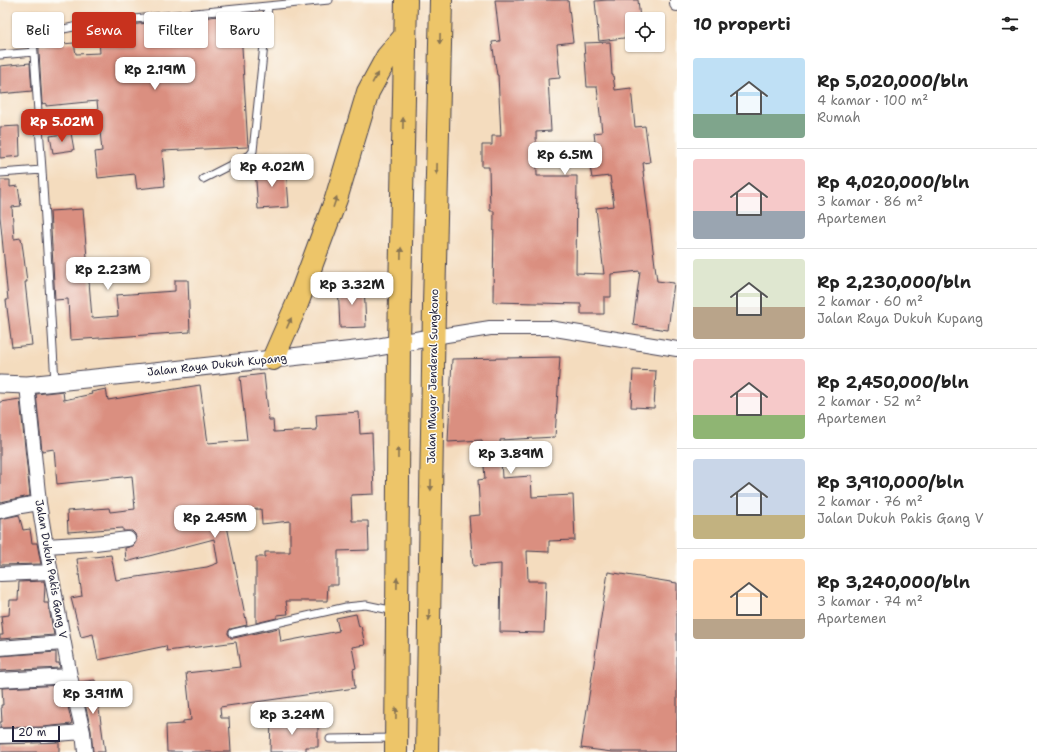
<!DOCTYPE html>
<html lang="id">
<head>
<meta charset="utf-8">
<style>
	body { margin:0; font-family:"Shantell Sans",sans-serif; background:#f2f2f2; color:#222; height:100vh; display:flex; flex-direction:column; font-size:15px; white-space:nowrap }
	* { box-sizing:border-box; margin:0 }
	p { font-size:13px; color:#767676 }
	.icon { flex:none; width:22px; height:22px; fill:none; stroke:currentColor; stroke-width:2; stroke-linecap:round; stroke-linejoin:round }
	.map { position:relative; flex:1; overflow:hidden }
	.sheet { display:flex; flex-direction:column; background:#fff; width:360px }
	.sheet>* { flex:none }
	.hud { position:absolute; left:12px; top:12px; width:380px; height:36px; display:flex; gap:8px }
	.buttons { position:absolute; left:625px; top:12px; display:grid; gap:8px }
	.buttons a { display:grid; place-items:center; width:40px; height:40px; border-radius:4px; background:#fff; box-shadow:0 1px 3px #0004; font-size:20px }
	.scale { position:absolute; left:12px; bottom:10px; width:48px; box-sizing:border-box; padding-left:4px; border:2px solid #22223b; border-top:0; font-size:11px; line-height:14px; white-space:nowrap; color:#22223b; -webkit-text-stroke:3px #fdfcf7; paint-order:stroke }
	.price { position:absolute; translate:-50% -34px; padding:0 9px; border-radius:8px; background:#fff; color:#222; font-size:13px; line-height:26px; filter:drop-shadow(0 1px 2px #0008) }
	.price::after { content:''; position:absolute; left:50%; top:24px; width:12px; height:9px; margin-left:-6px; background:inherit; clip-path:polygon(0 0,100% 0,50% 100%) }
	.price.selected { background:#c8321e; color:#fff }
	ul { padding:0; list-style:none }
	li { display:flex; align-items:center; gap:12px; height:100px; padding:0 16px }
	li+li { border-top:1px solid #e0e0e0 }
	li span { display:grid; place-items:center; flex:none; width:112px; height:80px; border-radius:4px; color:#555 }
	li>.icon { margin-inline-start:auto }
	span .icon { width:48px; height:48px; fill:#fffc; stroke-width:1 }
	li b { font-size:17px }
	h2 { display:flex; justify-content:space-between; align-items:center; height:48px; padding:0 16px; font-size:17px }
	.pill { padding:0 14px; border-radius:4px; background:#fff; box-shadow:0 1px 3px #0004; font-size:14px; line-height:36px }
	.pill.selected { background:#c8321e; color:#fff }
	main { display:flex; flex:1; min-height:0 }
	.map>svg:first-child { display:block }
</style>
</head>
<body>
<main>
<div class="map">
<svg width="677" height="752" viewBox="0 0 677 752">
	<rect width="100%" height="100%" fill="#fdfcf7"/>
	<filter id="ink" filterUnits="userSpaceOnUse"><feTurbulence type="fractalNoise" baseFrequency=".025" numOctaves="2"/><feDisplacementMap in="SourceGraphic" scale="8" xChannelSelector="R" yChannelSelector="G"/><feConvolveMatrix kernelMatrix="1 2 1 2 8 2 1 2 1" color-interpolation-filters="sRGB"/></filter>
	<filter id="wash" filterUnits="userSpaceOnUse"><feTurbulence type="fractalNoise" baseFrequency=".012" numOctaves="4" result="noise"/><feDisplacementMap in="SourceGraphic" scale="16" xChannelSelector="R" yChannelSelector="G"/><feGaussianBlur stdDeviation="0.9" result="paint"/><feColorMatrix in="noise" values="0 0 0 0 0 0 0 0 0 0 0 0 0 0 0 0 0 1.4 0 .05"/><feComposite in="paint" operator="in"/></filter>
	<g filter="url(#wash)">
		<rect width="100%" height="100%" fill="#f4dcbe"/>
		<g id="blocks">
			<!-- building -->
			<path fill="#da8f80" d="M495 0H568L573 42 557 44 560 78 548 79 551 131 536 132 537 176H577L576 273 604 274 596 208 614 206 610 176 592 178 589 161H586L584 144 595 142 594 133 602 132 597 87H587L584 43 610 42 612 75H613L615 90 631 88 635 127 645 126 650 162 643 163 644 171H643L657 281 674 283 668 330 633 325 640 271 611 274V297H604V314H581V304L493 302 494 211H490L489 167H482V145H492V136H501L498 75H497L492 42 500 41Z
				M607 0H638L640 19H632V37L599 41 595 1Z
				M240 14 248 147 162 151 165 186 137 189 135 174 98 178 95 152 102 151 97 101 46 106V103L42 104 39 52V46L74 43 76 54 100 53 98 28Z
				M30 63 32 91 0 94V66Z
				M19 126 20 156 0 158V127Z
				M71 133 74 150 53 153 50 136Z
				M286 166 289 207 258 209 255 168Z
				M0 180H10V187L18 186 21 206 12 207 14 239 21 238 23 250 27 282H25L32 345 12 347 6 300H8L0 216Z
				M83 209 92 318 118 316 116 295 175 291V280H188L190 332 70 340 68 299 55 300 50 211Z
				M364 284 366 327 340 328 338 285Z
				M560 357 555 437 500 440 502 478 531 476 532 497 573 495 575 540 549 541V552L527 551 528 581H546L544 633 500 632 501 564 473 566 469 516 480 515 478 480 485 479 482 440 448 442 452 359Z
				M633 370 656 371 654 408 631 407Z
				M264 374 269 420H273L274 432 317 430 316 415 359 412 360 434 372 433 374 494 351 495 352 521H368L369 550 338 551V585H328L327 601H286L288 614 277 615V618L256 623V557H265V552H290V521L262 524 261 509 224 511 247 625 230 629 228 632V634L231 638H234L279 628 281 642 339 631 336 618 356 614 359 627 361 626 365 645 352 647 356 668 353 669 355 688 220 707 221 718H229L231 752H167L166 725 183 724V721L191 720 186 673 240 667 236 642 167 651 166 646 98 660 93 634 81 637 71 598 82 596 77 559 111 555 116 580 207 567 218 563 214 539 126 562 125 548 133 546 136 542V538L135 534 132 531H123V528L68 532 67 511 109 508 110 512 135 509 132 476 57 484 54 449 42 451 36 394 63 391 64 400 92 394 91 392 106 389 108 400 200 385 208 443 247 440 240 377Z
				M20 399 30 496 0 502V402Z
				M19 515 23 530 30 529 32 543H37L41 564 0 565V519Z
				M608 572 677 583V752H612L581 748Z
				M44 581 45 586 44 603H48L54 635 0 639V635H3L1 616 9 615 10 600H18L19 582Z
				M56 652V663H59L60 668 0 671V656Z
				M95 680 105 752H93L91 730 80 682Z
				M63 685 72 724 43 727 0 728V722H2L1 705H3L2 688Z
				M271 719H306V726H318V747H306V752H270Z
				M59 742V752H0V744Z"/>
		</g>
	</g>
	<g filter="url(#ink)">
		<use href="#blocks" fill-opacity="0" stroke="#423e4f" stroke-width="1"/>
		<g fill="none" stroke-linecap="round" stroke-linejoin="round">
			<defs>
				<path id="service" d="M0 55 34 52
					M0 173 42 170
					M203 179 250 155 253 151 268 6
					M55 382 42 170 33 39 34 37 39 34 93 23 329 0
					M233 633 346 607 366 605 395 611
					M330 739 394 738"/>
				<path id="minor" d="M677 0V4
					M434 337 490 328H549L677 349
					M27 385 39 503 46 546 70 676 83 732 85 752
					M0 511 21 506 39 503
					M46 546 95 543 128 539
					M0 574 50 572
					M0 648 63 643
					M0 680 70 676
					M0 736 43 735 83 732"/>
				<path id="tertiary" d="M0 384 27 385 173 370 373 348 434 337"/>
				<path id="primary" d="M273 359 297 304 336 199 368 92 387 57 405 36
					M396 752 399 343 406 0
					M427 752 434 306 441 0"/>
			</defs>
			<!-- service casing -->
			<use href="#service" stroke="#423e4f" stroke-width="9"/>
			<!-- minor casing -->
			<use href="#minor" stroke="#423e4f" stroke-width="16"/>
			<!-- tertiary casing -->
			<use href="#tertiary" stroke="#423e4f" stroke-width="19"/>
			<!-- primary casing -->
			<use href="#primary" stroke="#423e4f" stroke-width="24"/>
			<!-- service -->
			<use href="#service" stroke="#fff" stroke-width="7"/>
			<!-- minor -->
			<use href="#minor" stroke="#fff" stroke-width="14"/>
			<!-- tertiary -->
			<use href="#tertiary" stroke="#fff" stroke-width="17"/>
			<!-- primary -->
			<use href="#primary" stroke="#edc569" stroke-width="22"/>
		</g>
		<!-- one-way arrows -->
		<defs><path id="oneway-solid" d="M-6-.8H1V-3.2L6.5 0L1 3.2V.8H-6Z"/></defs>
		<g fill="#887452">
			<use href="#oneway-solid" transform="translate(440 39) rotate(91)"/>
			<use href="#oneway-solid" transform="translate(375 78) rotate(-62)"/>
			<use href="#oneway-solid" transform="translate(403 123) rotate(-89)"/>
			<use href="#oneway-solid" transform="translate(437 169) rotate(91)"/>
			<use href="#oneway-solid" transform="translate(335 202) rotate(-71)"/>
			<use href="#oneway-solid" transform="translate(401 253) rotate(-89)"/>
			<use href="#oneway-solid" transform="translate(289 323) rotate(-66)"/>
			<use href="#oneway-solid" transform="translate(398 453) rotate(-90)"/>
			<use href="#oneway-solid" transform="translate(431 485) rotate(91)"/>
			<use href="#oneway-solid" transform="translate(397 583) rotate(-89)"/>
			<use href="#oneway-solid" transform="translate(429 615) rotate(91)"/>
			<use href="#oneway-solid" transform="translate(396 713) rotate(-89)"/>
		</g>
	</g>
	<g text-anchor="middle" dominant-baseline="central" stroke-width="3" stroke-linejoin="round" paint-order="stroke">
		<!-- street labels -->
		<g font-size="11" fill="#22223b" stroke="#fdfcf7">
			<text transform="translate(217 365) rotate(-6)">Jalan Raya Dukuh Kupang</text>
			<text transform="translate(433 376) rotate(-89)">Jalan Mayor Jenderal Sungkono</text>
			<text transform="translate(51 569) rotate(80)">Jalan Dukuh Pakis Gang V</text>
		</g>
	</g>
</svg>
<div class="buttons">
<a><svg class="icon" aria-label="locate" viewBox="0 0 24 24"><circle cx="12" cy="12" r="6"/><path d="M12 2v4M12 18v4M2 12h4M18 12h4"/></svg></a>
</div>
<div class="scale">20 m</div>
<b class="price" style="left:155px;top:91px">Rp 2.19M</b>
<b class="price selected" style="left:62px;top:143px">Rp 5.02M</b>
<b class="price" style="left:565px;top:176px">Rp 6.5M</b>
<b class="price" style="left:272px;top:188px">Rp 4.02M</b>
<b class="price" style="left:108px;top:291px">Rp 2.23M</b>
<b class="price" style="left:352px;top:306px">Rp 3.32M</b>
<b class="price" style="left:511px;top:475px">Rp 3.89M</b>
<b class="price" style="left:215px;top:539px">Rp 2.45M</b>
<b class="price" style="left:93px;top:715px">Rp 3.91M</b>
<b class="price" style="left:292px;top:736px">Rp 3.24M</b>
<div class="hud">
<a class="pill">Beli</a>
<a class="pill selected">Sewa</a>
<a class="pill">Filter</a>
<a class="pill">Baru</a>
</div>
</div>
<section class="sheet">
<h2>10 properti<svg class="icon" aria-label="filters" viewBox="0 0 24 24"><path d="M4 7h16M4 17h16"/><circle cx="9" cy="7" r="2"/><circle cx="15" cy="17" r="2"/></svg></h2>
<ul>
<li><span style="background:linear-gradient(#bfe0f5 70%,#7fa58c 0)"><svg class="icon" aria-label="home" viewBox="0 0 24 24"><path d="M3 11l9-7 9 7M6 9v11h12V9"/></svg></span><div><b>Rp 5,020,000/bln</b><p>4 kamar · 100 m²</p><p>Rumah</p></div></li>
<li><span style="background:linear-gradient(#f6c9c9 65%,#9aa5b1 0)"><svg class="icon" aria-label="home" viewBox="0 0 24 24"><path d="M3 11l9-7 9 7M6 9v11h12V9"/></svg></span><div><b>Rp 4,020,000/bln</b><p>3 kamar · 86 m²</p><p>Apartemen</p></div></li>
<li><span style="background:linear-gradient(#dfe7d0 60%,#b9a48a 0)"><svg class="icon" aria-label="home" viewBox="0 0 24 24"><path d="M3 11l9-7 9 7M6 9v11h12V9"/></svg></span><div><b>Rp 2,230,000/bln</b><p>2 kamar · 60 m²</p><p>Jalan Raya Dukuh Kupang</p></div></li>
<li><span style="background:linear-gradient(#f6c9c9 70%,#8fb573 0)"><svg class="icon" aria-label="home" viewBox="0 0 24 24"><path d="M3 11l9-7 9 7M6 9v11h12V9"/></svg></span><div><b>Rp 2,450,000/bln</b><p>2 kamar · 52 m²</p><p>Apartemen</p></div></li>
<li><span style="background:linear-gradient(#c9d6e8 70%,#c2b280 0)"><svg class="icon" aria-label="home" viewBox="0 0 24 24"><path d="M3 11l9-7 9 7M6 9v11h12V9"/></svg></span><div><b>Rp 3,910,000/bln</b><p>2 kamar · 76 m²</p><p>Jalan Dukuh Pakis Gang V</p></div></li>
<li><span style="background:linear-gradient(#ffd9b3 75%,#b9a48a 0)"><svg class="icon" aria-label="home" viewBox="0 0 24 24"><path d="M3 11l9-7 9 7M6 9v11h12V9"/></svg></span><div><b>Rp 3,240,000/bln</b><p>3 kamar · 74 m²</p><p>Apartemen</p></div></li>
</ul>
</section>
</main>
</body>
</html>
